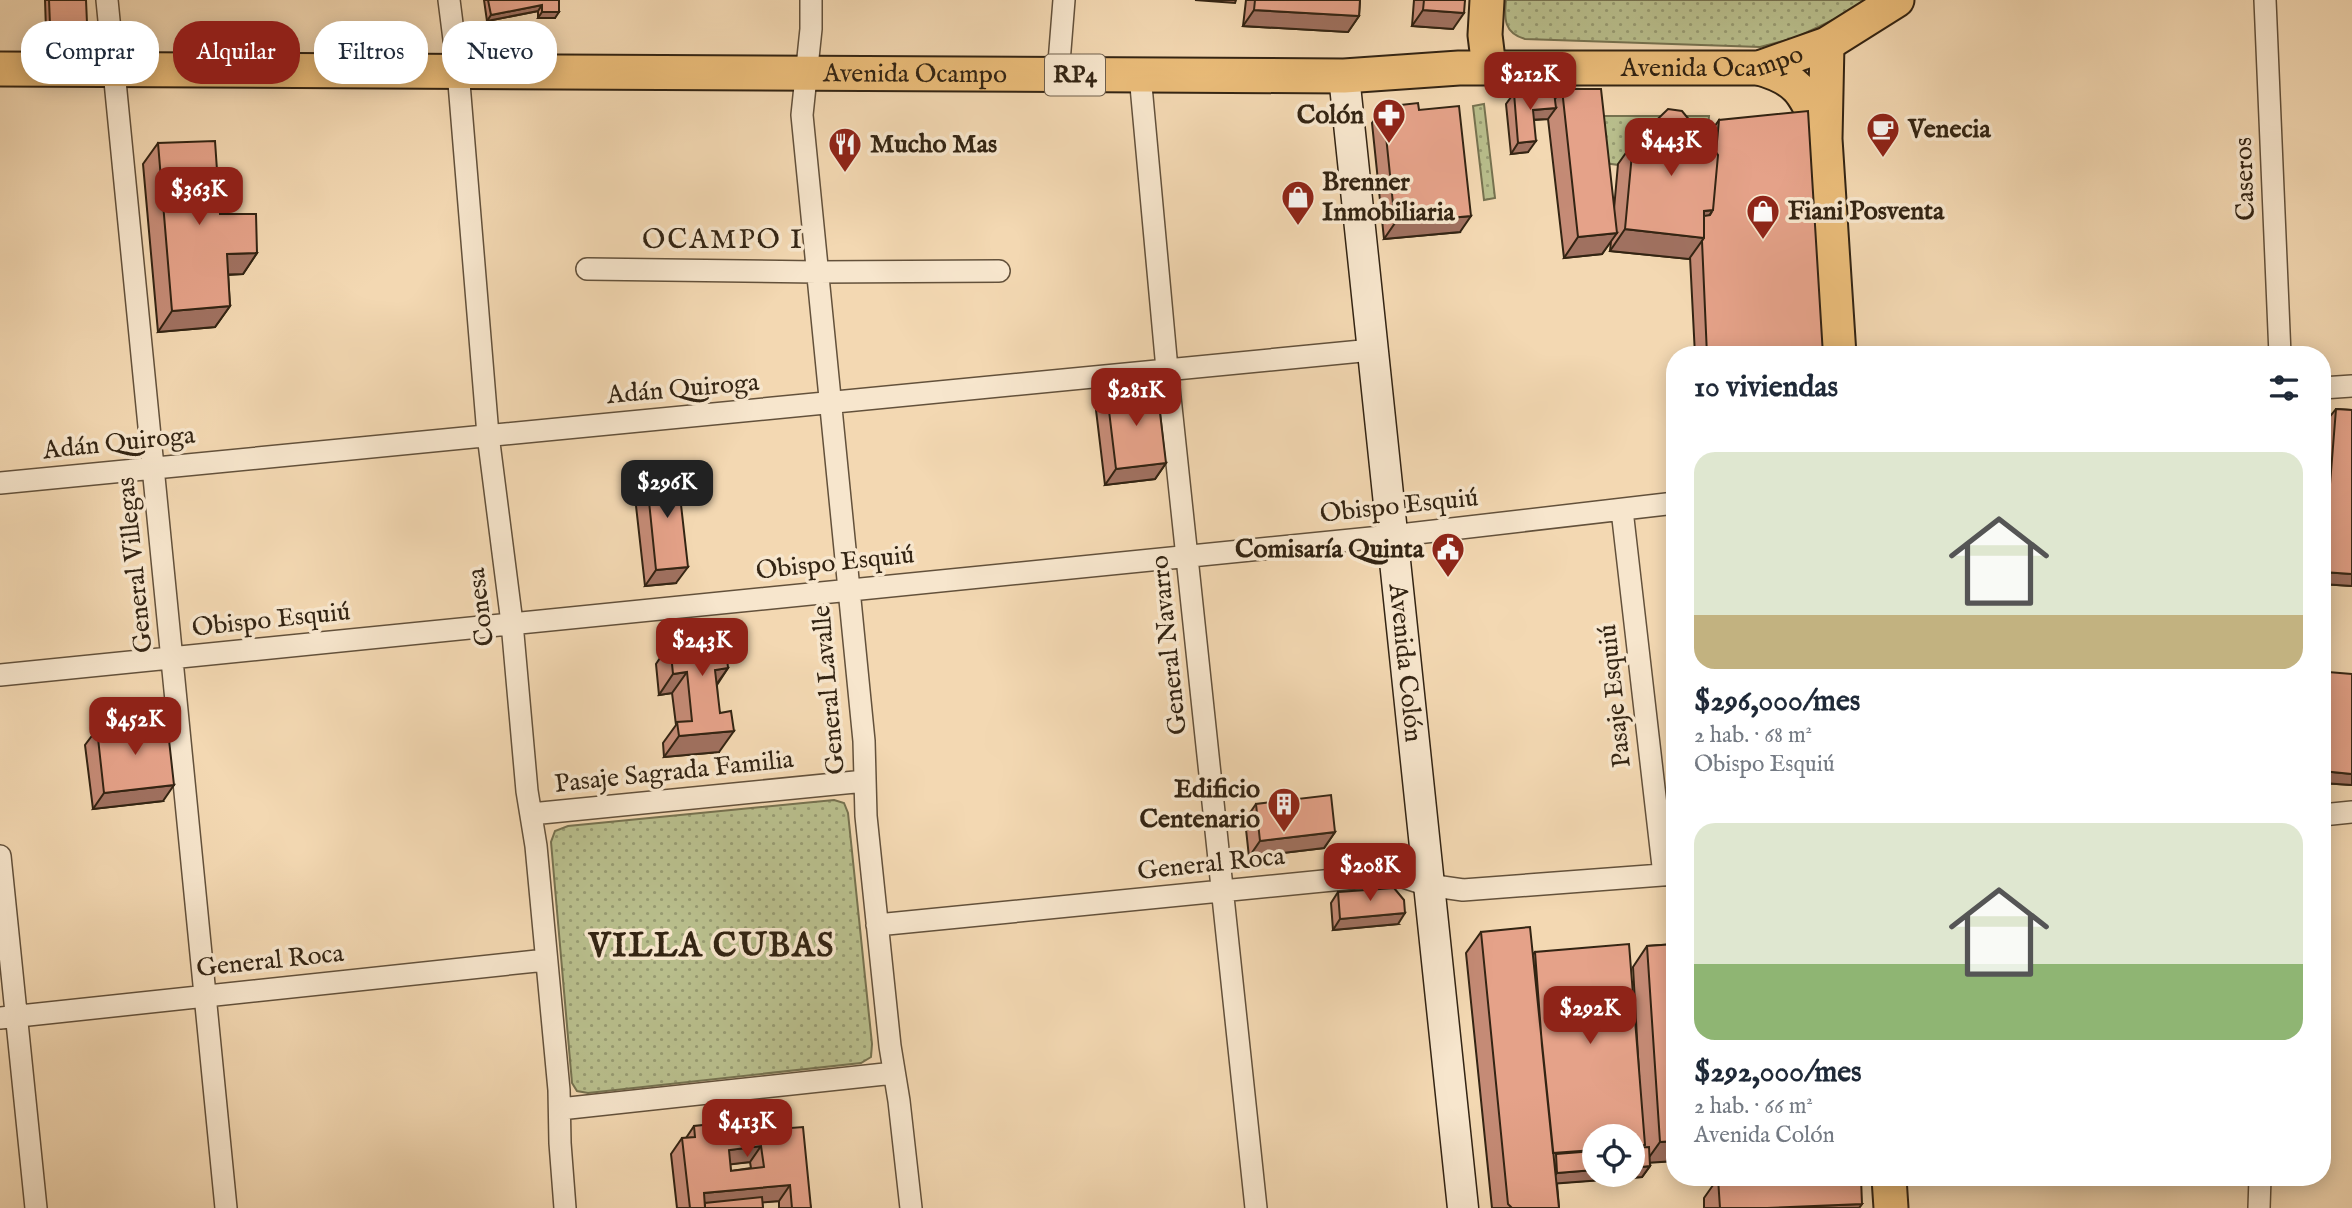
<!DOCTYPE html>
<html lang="es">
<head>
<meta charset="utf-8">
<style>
	body { margin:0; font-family:"IM FELL English",serif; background:#f2f2f3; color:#1f2937; height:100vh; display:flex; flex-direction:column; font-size:26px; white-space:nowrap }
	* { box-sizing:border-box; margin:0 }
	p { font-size:23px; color:#747a83 }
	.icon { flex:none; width:38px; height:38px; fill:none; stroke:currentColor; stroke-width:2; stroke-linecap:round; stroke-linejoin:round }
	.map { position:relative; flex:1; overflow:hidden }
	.panel { position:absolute; left:1666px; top:346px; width:665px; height:840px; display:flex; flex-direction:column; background:#fff; border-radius:28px; box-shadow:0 4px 18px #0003 }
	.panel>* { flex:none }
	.guide { position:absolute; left:21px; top:21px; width:665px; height:63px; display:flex; gap:14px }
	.controls { position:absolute; left:1582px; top:1124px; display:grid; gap:14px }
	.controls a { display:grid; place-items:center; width:63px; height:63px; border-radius:50%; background:#fff; box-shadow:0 4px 18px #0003; font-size:35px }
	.price { position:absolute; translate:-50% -60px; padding:0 16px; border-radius:14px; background:#8f2418; color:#fff; font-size:23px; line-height:46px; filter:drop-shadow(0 2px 4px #0008) }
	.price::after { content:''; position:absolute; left:50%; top:42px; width:21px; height:16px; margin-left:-10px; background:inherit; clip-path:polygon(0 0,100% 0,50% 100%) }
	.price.active { background:#222; color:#fff }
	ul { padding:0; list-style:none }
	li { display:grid; align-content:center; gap:14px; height:371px; padding:0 28px }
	li span { display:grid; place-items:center; height:217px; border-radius:21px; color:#555 }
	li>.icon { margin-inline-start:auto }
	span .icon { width:126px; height:126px; fill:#fffc; stroke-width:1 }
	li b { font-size:30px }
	h2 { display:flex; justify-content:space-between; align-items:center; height:84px; padding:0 28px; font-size:30px }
	.pill { padding:0 24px; border-radius:28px; background:#fff; box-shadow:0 4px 18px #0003; font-size:24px; line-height:63px }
	.pill.active { background:#8f2418; color:#fff }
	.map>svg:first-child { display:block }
</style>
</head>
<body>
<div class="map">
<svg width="2352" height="1208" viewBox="0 0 2352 1208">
	<defs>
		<pattern id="grass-dots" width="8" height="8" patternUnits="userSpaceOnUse" patternTransform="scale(1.75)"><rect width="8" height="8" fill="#b9bf8d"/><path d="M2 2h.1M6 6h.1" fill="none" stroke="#979b72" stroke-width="1.8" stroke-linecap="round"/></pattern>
	</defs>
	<rect width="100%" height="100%" fill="#f3d8b2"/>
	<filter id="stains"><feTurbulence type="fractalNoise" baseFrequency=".00286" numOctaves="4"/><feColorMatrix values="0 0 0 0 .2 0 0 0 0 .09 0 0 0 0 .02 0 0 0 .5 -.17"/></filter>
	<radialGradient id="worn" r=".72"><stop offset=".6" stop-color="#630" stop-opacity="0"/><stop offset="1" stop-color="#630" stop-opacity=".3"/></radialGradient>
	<!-- grass -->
	<path fill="url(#grass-dots)" stroke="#767250" stroke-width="2" d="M1506 0H1866L1833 20 1795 38 1760 47 1525 39C1504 33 1504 19 1506 0Z
		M1484 104 1495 198 1484 200 1473 106Z
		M1602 116H1709L1704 176 1604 163Z
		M834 800 844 803 848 813 872 1044 871 1057 861 1063 588 1093 577 1091 572 1083 551 842 555 831 568 826Z"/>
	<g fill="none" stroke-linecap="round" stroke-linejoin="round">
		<defs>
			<path id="street" d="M107 0 226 1208
				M449 0 458 71 488 435 512 623 527 791 536 846 559 1090 560 1143 565 1208
				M811 0V29L802 115 864 741 866 816 890 1046 899 1101 911 1208
				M2265 0 2280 355
				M1058 75 1064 0
				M1140 75 1167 369 1256 1208
				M587 269 817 272 999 271
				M2322 388 2352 386
				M0 483 1372 350
				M1622 510 1664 875
				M0 675 1391 536 1675 503
				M531 814 865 781
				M2322 815 2352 812
				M0 856 36 1208
				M877 925 1394 874 1428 885 1463 890 1675 874
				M0 1018 546 960
				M560 1109 894 1073
				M2259 1208 2260 1178"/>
			<g id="secondary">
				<path id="s1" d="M1344 76 1463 1208"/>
			</g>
			<g id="primary">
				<path d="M1487 0 1485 35 1489 68"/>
				<path d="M1827 44 1825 139 1839 355"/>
				<path d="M1759 68C1802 80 1805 96 1823 134"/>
				<path id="s2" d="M0 69 1344 76 1459 68H1759L1827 44 1897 0"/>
				<path d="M1889 1178 1891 1208"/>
			</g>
		</defs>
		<!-- street casing -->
		<use href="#street" stroke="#63513b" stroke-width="24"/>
		<!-- secondary casing -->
		<use href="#secondary" stroke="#332413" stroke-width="33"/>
		<!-- primary casing -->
		<use href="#primary" stroke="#332413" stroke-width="37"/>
		<!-- street -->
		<use href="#street" stroke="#f7e6cd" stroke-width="21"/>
		<!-- secondary -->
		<use href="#secondary" stroke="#f7e6cd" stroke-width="30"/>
		<!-- primary -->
		<use href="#primary" stroke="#eabc79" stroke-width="33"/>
	</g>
	<!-- wall -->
	<path fill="#c58b76" stroke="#332413" stroke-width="2" fill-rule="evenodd" d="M45 0H86L83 28 46 30Z
		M484 0H559L555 18H538V11L487 21Z
		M1246 0H1360L1359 16 1348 32 1243 26Z
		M1414 0H1465L1453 29 1412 26Z
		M1562 89 1614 209 1618 164 1633 143 1707 141 1708 136 1719 120 1823 355H1695L1690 257 1689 259 1610 251 1611 241 1602 254 1564 258 1548 119 1534 120 1528 152 1511 154 1506 104 1514 93 1555 99Z
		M1383 107 1419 110 1460 232 1384 239 1372 123Z
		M158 143 220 214 257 253 243 274 228 275 230 306 215 327 158 332 143 164Z
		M1107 394 1166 463 1155 479 1105 485 1096 410Z
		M2336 409 2352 410V586L2322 584V497L2328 419Z
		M646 472 676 583 645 586 634 488Z
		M682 629 712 639 728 668 717 685 719 752 664 757 663 743 676 725 672 693 659 695 656 664 670 643H673Z
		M2328 672 2352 785 2322 783V681Z
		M97 729 163 801 93 809 85 745Z
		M1256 804 1335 832 1324 848 1249 857 1245 820Z
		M1338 892 1398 924 1333 930 1331 903Z
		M1481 932 1533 954 1535 952 1639 1074 1633 967 1647 946 1675 944V1161L1649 1162 1650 1166 1642 1177 1557 1183 1559 1208H1492L1466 953Z
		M694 1126 791 1128 811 1208H779V1201L762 1202 763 1208H677L671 1154 682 1138H686ZM750 1162 751 1168 731 1171 730 1164Z
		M1718 1178 1862 1204 1859 1208H1704V1198Z"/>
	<!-- shaded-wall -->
	<path fill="#a07160" stroke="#332413" stroke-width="2" d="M1195 0H1236L1235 3Z
		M542 5 538 11 487 21 491 15Z
		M1254 10 1359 16 1348 32 1243 26Z
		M1423 10 1464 13 1453 29 1412 26Z
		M542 12H559L555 18H538Z
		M87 23 83 28 46 30 50 24Z
		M1556 108 1548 119 1526 120 1533 110Z
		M1536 141 1528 152 1511 154 1518 143Z
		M1713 210 1701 227 1704 211Z
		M1471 216 1460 232 1384 239 1395 223Z
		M1625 229 1704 238 1689 259 1610 251Z
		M1617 233 1602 254 1564 258 1578 237Z
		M257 253 243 274 212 275 227 254Z
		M230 306 215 327 158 332 172 311Z
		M2322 455H2329L2325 461H2322Z
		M1166 463 1155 479 1105 485 1116 469Z
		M688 567 676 583 645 586 656 570Z
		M2323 572 2352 574V586L2322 584Z
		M728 668 713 689 715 670Z
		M687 672 672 693 659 695 673 674Z
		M734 731 719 752 664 757 679 736Z
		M2322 771 2352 774V785L2322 783Z
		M174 785 163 801 93 809 104 793Z
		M1335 832 1324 848 1249 857 1260 841Z
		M1405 913 1398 924 1333 930 1340 919Z
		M1675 1141V1161L1645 1163 1660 1142Z
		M761 1146 750 1162 717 1166 729 1150Z
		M1650 1166 1642 1177 1549 1184 1557 1173 1594 1170V1174H1633V1168Z
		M790 1185 779 1201 697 1208 704 1193Z
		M1862 1204 1859 1208H1767Z"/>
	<!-- building -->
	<path fill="#e5a289" stroke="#332413" stroke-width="2" fill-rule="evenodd" d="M49 0H86L87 23 50 24Z
		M488 0H559V12H542V5L491 15Z
		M1255 0H1360L1359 16 1254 10Z
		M1424 0H1465L1464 13 1423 10Z
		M1562 89H1601L1617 233 1578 237Z
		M1554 92 1556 108 1533 110 1536 141 1518 143 1514 93Z
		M1418 103 1419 110 1459 106 1471 216 1395 223 1383 107Z
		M1668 109 1682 111 1718 155 1713 210 1704 211V238L1625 229 1633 143Z
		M1808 111 1823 355H1707L1702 241 1704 238V216L1710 215 1713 210 1718 155 1716 152 1719 120Z
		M215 141 220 214H256L257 253 227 254 230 306 172 311 158 143Z
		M1157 388 1166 463 1116 469 1107 394Z
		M2336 409 2352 410V574L2323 572Z
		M2322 442 2330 443 2329 455H2322Z
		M677 469 688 567 656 570 646 472Z
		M702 619 711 626 712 639 725 638 728 668 715 670 720 713 731 711 734 731 679 736 677 722 692 721 687 672 673 674 670 643 684 642 682 629 690 621Z
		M2328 672 2352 674V774L2322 771V747Z
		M167 722 174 785 104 793 97 729Z
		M1331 795 1335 832 1260 841 1256 804Z
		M1394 888 1404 900 1405 913 1340 919 1338 892Z
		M1530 927 1559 1208H1512L1508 1204 1481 932Z
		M1629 944 1645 1145 1633 1147V1136H1594V1150L1553 1153 1542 1046 1535 952Z
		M1675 944V1141L1660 1142 1647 946Z
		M789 1116 791 1128 803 1127 811 1208H792L790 1185 704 1193 705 1208H690L682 1138 695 1137 694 1126ZM761 1146 764 1167 731 1171 729 1150Z
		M1649 1147 1650 1166 1633 1168V1148Z
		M1594 1151V1170L1557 1173 1556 1154Z
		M1718 1178H1861L1862 1204 1767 1208H1720Z
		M762 1197 763 1208H705V1203Z"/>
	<!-- icons -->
	<defs>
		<symbol id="pharmacy-pin" viewBox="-11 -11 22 30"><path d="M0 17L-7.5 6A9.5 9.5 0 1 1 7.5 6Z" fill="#8f2418" stroke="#f7e6cd"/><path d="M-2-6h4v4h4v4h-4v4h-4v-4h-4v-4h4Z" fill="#fff"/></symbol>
		<symbol id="cafe-pin" viewBox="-11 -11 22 30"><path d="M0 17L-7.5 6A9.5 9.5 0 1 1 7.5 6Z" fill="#8f2418" stroke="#f7e6cd"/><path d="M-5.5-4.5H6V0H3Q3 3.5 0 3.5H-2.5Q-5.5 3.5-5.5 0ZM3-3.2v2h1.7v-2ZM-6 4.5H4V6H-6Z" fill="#fff"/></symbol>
		<symbol id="restaurant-pin" viewBox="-11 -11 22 30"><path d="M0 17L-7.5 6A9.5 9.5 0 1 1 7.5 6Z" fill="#8f2418" stroke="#f7e6cd"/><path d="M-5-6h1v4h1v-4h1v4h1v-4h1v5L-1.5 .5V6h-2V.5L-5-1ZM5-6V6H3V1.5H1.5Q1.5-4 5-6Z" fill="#fff"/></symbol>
		<symbol id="shop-pin" viewBox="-11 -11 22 30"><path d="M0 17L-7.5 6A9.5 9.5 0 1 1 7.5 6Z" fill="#8f2418" stroke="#f7e6cd"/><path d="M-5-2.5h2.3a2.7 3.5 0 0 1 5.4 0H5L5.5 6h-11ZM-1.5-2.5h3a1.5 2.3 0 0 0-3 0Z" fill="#fff"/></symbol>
		<symbol id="civic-pin" viewBox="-11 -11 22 30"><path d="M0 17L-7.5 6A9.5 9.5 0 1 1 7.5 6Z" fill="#8f2418" stroke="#f7e6cd"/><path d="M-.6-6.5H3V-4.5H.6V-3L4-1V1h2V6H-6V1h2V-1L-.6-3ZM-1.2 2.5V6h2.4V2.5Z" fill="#fff"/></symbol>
		<symbol id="building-pin" viewBox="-11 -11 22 30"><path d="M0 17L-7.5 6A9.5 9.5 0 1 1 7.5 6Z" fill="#8f2418" stroke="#f7e6cd"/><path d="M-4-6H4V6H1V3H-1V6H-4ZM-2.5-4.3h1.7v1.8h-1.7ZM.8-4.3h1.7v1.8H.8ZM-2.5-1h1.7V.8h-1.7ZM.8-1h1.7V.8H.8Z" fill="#fff"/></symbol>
	</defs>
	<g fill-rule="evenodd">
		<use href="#pharmacy-pin" x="1370" y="96" width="38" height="52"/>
		<use href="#cafe-pin" x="1864" y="110" width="38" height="52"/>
		<use href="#restaurant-pin" x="826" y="125" width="38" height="52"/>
		<use href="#shop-pin" x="1279" y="178" width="38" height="52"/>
		<use href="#shop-pin" x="1744" y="192" width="38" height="52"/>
		<use href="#civic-pin" x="1429" y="530" width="38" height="52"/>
		<use href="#building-pin" x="1265" y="785" width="38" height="52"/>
	</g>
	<g text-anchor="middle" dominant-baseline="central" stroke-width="7" stroke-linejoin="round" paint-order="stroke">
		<!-- shield labels -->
		<rect fill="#f7e6cd" stroke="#6e5e4b" stroke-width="2" x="1045" y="54.5" width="60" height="41" rx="5"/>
		<g font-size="24" font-weight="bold" fill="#332413">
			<text x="1075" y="75">RP4</text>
		</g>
		<!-- street labels -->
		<g font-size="26" fill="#332413" stroke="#f7e6cd">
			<text stroke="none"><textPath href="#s2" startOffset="1713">Avenida Ocampo</textPath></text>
			<text stroke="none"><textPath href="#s2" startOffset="915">Avenida Ocampo</textPath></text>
			<text transform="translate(2245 179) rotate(-92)">Caseros</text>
			<text transform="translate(683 389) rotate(-5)">Adán Quiroga</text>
			<text transform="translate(119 443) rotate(-6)">Adán Quiroga</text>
			<text transform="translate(1399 506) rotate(-6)">Obispo Esquiú</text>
			<text transform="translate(835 563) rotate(-6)">Obispo Esquiú</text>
			<text transform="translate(135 565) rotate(-96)">General Villegas</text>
			<text transform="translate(481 607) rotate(-97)">Conesa</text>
			<text transform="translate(271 620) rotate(-6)">Obispo Esquiú</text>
			<text transform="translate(1169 645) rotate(-96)">General Navarro</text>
			<text stroke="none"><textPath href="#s1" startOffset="590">Avenida Colón</textPath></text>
			<text transform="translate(829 690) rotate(-95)">General Lavalle</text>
			<text transform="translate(1615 696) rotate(-96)">Pasaje Esquiú</text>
			<text transform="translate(674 772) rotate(-6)">Pasaje Sagrada Familia</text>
			<text transform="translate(1211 864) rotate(-6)">General Roca</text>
			<text transform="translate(270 961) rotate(-6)">General Roca</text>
		</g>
		<!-- poi labels -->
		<g font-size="26" font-weight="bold" fill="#332413" stroke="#f7e6cd" text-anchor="start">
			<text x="1364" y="115" text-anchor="end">Colón</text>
			<text x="1908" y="129">Venecia</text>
			<text x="870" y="144">Mucho Mas</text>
			<text x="1322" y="182">Brenner<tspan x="1322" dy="30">Inmobiliaria</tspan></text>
			<text x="1788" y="211">Fiani Posventa</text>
			<text x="1424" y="549" text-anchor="end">Comisaría Quinta</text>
			<text x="1260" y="789" text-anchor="end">Edificio<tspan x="1260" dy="30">Centenario</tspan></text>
		</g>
		<!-- neighbourhood labels -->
		<g font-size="28" letter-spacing="2" fill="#332413" stroke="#f7e6cd">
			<text x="723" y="240">OCAMPO I</text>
		</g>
		<!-- district labels -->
		<g font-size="33" font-weight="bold" letter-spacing="2" fill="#332413" stroke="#f7e6cd">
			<text x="712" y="947">VILLA CUBAS</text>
		</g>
	</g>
	<rect width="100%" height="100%" filter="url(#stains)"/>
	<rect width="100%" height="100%" fill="url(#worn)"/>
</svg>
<div class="controls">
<a><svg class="icon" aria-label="locate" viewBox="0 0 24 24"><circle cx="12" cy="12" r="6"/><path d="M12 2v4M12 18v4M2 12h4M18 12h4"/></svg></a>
</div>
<b class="price" style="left:1530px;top:112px">$212K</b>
<b class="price" style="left:1671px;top:178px">$443K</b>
<b class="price" style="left:199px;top:227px">$363K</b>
<b class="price" style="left:1136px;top:428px">$281K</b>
<b class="price active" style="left:667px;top:520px">$296K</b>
<b class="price" style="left:702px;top:678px">$243K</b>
<b class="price" style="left:135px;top:757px">$452K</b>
<b class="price" style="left:1370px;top:903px">$208K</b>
<b class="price" style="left:1590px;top:1046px">$292K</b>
<b class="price" style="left:747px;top:1159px">$413K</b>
<div class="guide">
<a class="pill">Comprar</a>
<a class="pill active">Alquilar</a>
<a class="pill">Filtros</a>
<a class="pill">Nuevo</a>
</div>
<section class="panel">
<h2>10 viviendas<svg class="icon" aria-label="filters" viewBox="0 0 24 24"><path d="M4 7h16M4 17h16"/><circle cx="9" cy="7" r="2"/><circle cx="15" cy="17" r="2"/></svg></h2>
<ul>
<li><span style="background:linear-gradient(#dfe7d0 75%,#c2b280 0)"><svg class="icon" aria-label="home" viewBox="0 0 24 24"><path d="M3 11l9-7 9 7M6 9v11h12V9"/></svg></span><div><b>$296,000/mes</b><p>2 hab. · 68 m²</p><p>Obispo Esquiú</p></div></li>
<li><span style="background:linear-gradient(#dfe7d0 65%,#8fb573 0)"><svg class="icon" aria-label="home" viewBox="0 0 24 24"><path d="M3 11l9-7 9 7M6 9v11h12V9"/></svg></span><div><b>$292,000/mes</b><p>2 hab. · 66 m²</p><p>Avenida Colón</p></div></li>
</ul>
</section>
</div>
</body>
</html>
